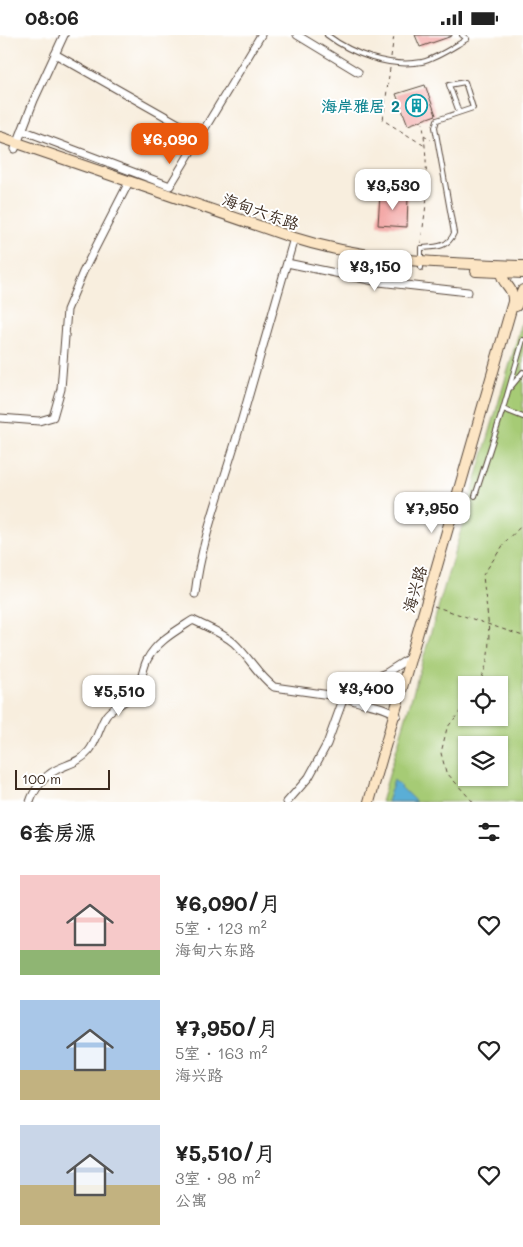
<!DOCTYPE html>
<html lang="zh">
<head>
<meta charset="utf-8">
<style>
	body { margin:0; font-family:Mali,"LXGW WenKai TC",sans-serif; background:#f6f6f6; color:#222; height:100vh; display:flex; flex-direction:column; font-size:19px; white-space:nowrap }
	* { box-sizing:border-box; margin:0 }
	p { font-size:16px; color:#767676 }
	.icon { flex:none; width:28px; height:28px; fill:none; stroke:currentColor; stroke-width:2; stroke-linecap:round; stroke-linejoin:round }
	.map { position:relative; height:767px; overflow:hidden }
	.panel { display:flex; flex-direction:column; background:#fff; flex:1 }
	.panel>* { flex:none }
	.fabs { position:absolute; left:458px; top:641px; display:grid; gap:10px }
	.fabs a { display:grid; place-items:center; width:50px; height:50px; border-radius:0px; background:#fff; box-shadow:0 1px 4px #0004; font-size:25px }
	.scale { position:absolute; left:15px; bottom:12px; width:95px; box-sizing:border-box; padding-left:5px; border:2px solid #3b2a1e; border-top:0; font-size:14px; line-height:18px; white-space:nowrap; color:#3b2a1e; -webkit-text-stroke:4px #fff; paint-order:stroke }
	.price { position:absolute; translate:-50% -42px; padding:0 11px; border-radius:10px; background:#fff; color:#222; font-size:16px; line-height:32px; filter:drop-shadow(0 1px 2px #0008) }
	.price::after { content:''; position:absolute; left:50%; top:30px; width:15px; height:11px; margin-left:-8px; background:inherit; clip-path:polygon(0 0,100% 0,50% 100%) }
	.price.on { background:#ea580c; color:#fff }
	ul { padding:0; list-style:none }
	li { display:flex; align-items:center; gap:15px; height:125px; padding:0 20px }
	li span { display:grid; place-items:center; flex:none; width:140px; height:100px; border-radius:0px; color:#555 }
	li>.icon { margin-inline-start:auto }
	span .icon { width:60px; height:60px; fill:#fffc; stroke-width:1 }
	li b { font-size:21px }
	h2 { display:flex; justify-content:space-between; align-items:center; height:60px; padding:0 20px; font-size:21px }
	.status { display:flex; justify-content:space-between; align-items:center; height:35px; padding:0 25px; background:#fff; direction:ltr }
	.status svg { height:14px; fill:currentColor }
	.map>svg:first-child { display:block }
</style>
</head>
<body>
<div class="status"><b>08:06</b><svg viewBox="0 0 49 12"><path d="M0 12V9h3v3zM5 12V6h3v6zM10 12V3h3v9zM15 12V0h3v12zM26 1h20v11H26zM47 4h2v5h-2z"/></svg></div>
<div class="map">
<svg width="523" height="767" viewBox="0 0 523 767">
	<rect width="100%" height="100%" fill="#fff"/>
	<filter id="ink" filterUnits="userSpaceOnUse"><feTurbulence type="fractalNoise" baseFrequency=".02" numOctaves="2"/><feDisplacementMap in="SourceGraphic" scale="10" xChannelSelector="R" yChannelSelector="G"/><feConvolveMatrix kernelMatrix="1 2 1 2 8 2 1 2 1" color-interpolation-filters="sRGB"/></filter>
	<filter id="wash" filterUnits="userSpaceOnUse"><feTurbulence type="fractalNoise" baseFrequency=".0096" numOctaves="4" result="noise"/><feDisplacementMap in="SourceGraphic" scale="20" xChannelSelector="R" yChannelSelector="G"/><feGaussianBlur stdDeviation="1.12" result="paint"/><feColorMatrix in="noise" values="0 0 0 0 0 0 0 0 0 0 0 0 0 0 0 0 0 1.4 0 .05"/><feComposite in="paint" operator="in"/></filter>
	<g filter="url(#wash)">
		<rect width="100%" height="100%" fill="#f8eede"/>
		<!-- green -->
		<path fill="#a6cb75" stroke="#707a4a" fill-rule="evenodd" d="M523 284V767H381ZM466 650H499V682H466ZM466 710H499V742H466Z"/>
		<!-- water -->
		<path fill="#5aaed6" stroke="#4a6c7a" d="M394 745 416 767H387Z"/>
		<g id="blocks">
			<!-- building -->
			<path fill="#f3a9a7" d="M415 0H452V1L420 12Z
				M425 50 436 80 408 90 396 59Z
				M380 159 408 161 407 192 378 190Z"/>
		</g>
	</g>
	<g filter="url(#ink)">
		<use href="#blocks" fill-opacity="0" stroke="#57473b" stroke-width="1"/>
		<g fill="none" stroke-linecap="round" stroke-linejoin="round">
			<defs>
				<path id="lane" d="M327 0C352 19 389 33 422 27 438 23 453 12 467 4L462 0
					M421 233V213C435 212 448 213 454 198L435 92 437 85 473 73 465 47 449 50 459 77
					M510 353 523 337
					M503 374 523 382
					M475 461 503 374 523 305"/>
				<path id="street" d="M297 0 358 37
					M55 19 200 101
					M22 95 170 151 261 0
					M15 114 34 65 64 0
					M287 228 379 247 468 257
					M379 247 384 223
					M0 383 39 386 53 382 61 354 67 275 83 237 129 147
					M195 559C201 507 220 458 235 408 255 340 274 272 294 203
					M30 767C34 755 44 741 56 735 68 729 80 727 89 716 97 706 99 692 106 681 113 670 128 668 135 657 142 648 142 635 147 625 157 606 176 596 193 585 206 592 223 598 234 608 249 622 258 640 274 652L344 662C361 670 382 669 397 680
					M287 767 309 742 327 709 344 662 356 650 386 638 411 622"/>
				<path id="secondary" d="M0 102 291 202C369 227 442 228 523 231
					M476 236 523 238
					M516 271 523 255
					M369 767 513 267C514 251 502 250 501 237"/>
			</defs>
			<!-- lane casing -->
			<use href="#lane" stroke="#57473b" stroke-width="6"/>
			<!-- street casing -->
			<use href="#street" stroke="#57473b" stroke-width="9"/>
			<!-- secondary casing -->
			<use href="#secondary" stroke="#57473b" stroke-width="12"/>
			<!-- path -->
			<path stroke="#57473b" stroke-width="1" stroke-dasharray="4 4" stroke-linecap="butt" d="M391 22 394 0
				M390 33 383 85 425 111
				M424 100 431 105
				M421 208 427 162 426 123 423 88
				M434 571 523 601
				M478 650C497 618 486 576 483 540L504 509 523 489
				M466 669 447 693 441 718 446 737 473 767"/>
			<!-- lane -->
			<use href="#lane" stroke="#fff" stroke-width="4"/>
			<!-- street -->
			<use href="#street" stroke="#fff" stroke-width="7"/>
			<!-- secondary -->
			<use href="#secondary" stroke="#fce5c4" stroke-width="10"/>
		</g>
	</g>
	<!-- icons -->
	<defs>
		<symbol id="building-ring" viewBox="-11 -11 22 22"><circle r="9.5" fill="#fff" stroke="#0f9aa8" stroke-width="1.5"/><path d="M-4-6H4V6H1V3H-1V6H-4ZM-2.5-4.3h1.7v1.8h-1.7ZM.8-4.3h1.7v1.8H.8ZM-2.5-1h1.7V.8h-1.7ZM.8-1h1.7V.8H.8Z" fill="#0f9aa8"/></symbol>
	</defs>
	<g fill-rule="evenodd">
		<use href="#building-ring" x="404" y="58" width="25" height="25"/>
	</g>
	<g text-anchor="middle" dominant-baseline="central" stroke-width="4" stroke-linejoin="round" paint-order="stroke">
		<!-- culture labels -->
		<g font-size="16" font-weight="bold" fill="#0d838f" stroke="#fff" text-anchor="end">
			<text x="400" y="70">海岸雅居 2</text>
		</g>
		<!-- street labels -->
		<g font-size="16" fill="#3b2a1e" stroke="#fff">
			<text transform="translate(261 176) rotate(19)">海甸六东路</text>
			<text transform="translate(414 554) rotate(-74)">海兴路</text>
		</g>
	</g>
</svg>
<div class="fabs">
<a><svg class="icon" aria-label="locate" viewBox="0 0 24 24"><circle cx="12" cy="12" r="6"/><path d="M12 2v4M12 18v4M2 12h4M18 12h4"/></svg></a>
<a><svg class="icon" aria-label="layers" viewBox="0 0 24 24"><path d="M12 4l9 5-9 5-9-5zM3 14l9 5 9-5"/></svg></a>
</div>
<div class="scale">100 m</div>
<b class="price on" style="left:170px;top:130px">¥6,090</b>
<b class="price" style="left:393px;top:176px">¥3,530</b>
<b class="price" style="left:375px;top:257px">¥3,150</b>
<b class="price" style="left:432px;top:499px">¥7,950</b>
<b class="price" style="left:366px;top:679px">¥3,400</b>
<b class="price" style="left:119px;top:682px">¥5,510</b>
</div>
<section class="panel">
<h2>6套房源<svg class="icon" aria-label="filters" viewBox="0 0 24 24"><path d="M4 7h16M4 17h16"/><circle cx="9" cy="7" r="2"/><circle cx="15" cy="17" r="2"/></svg></h2>
<ul>
<li><span style="background:linear-gradient(#f6c9c9 75%,#8fb573 0)"><svg class="icon" aria-label="home" viewBox="0 0 24 24"><path d="M3 11l9-7 9 7M6 9v11h12V9"/></svg></span><div><b>¥6,090/月</b><p>5室 · 123 m²</p><p>海甸六东路</p></div><svg class="icon" aria-label="heart" viewBox="0 0 24 24"><path d="M12 20l-8-8c-3-5 5-10 8-4 3-6 11-1 8 4z"/></svg></li>
<li><span style="background:linear-gradient(#a9c7e8 70%,#c2b280 0)"><svg class="icon" aria-label="home" viewBox="0 0 24 24"><path d="M3 11l9-7 9 7M6 9v11h12V9"/></svg></span><div><b>¥7,950/月</b><p>5室 · 163 m²</p><p>海兴路</p></div><svg class="icon" aria-label="heart" viewBox="0 0 24 24"><path d="M12 20l-8-8c-3-5 5-10 8-4 3-6 11-1 8 4z"/></svg></li>
<li><span style="background:linear-gradient(#c9d6e8 60%,#c2b280 0)"><svg class="icon" aria-label="home" viewBox="0 0 24 24"><path d="M3 11l9-7 9 7M6 9v11h12V9"/></svg></span><div><b>¥5,510/月</b><p>3室 · 98 m²</p><p>公寓</p></div><svg class="icon" aria-label="heart" viewBox="0 0 24 24"><path d="M12 20l-8-8c-3-5 5-10 8-4 3-6 11-1 8 4z"/></svg></li>
</ul>
</section>
</body>
</html>
